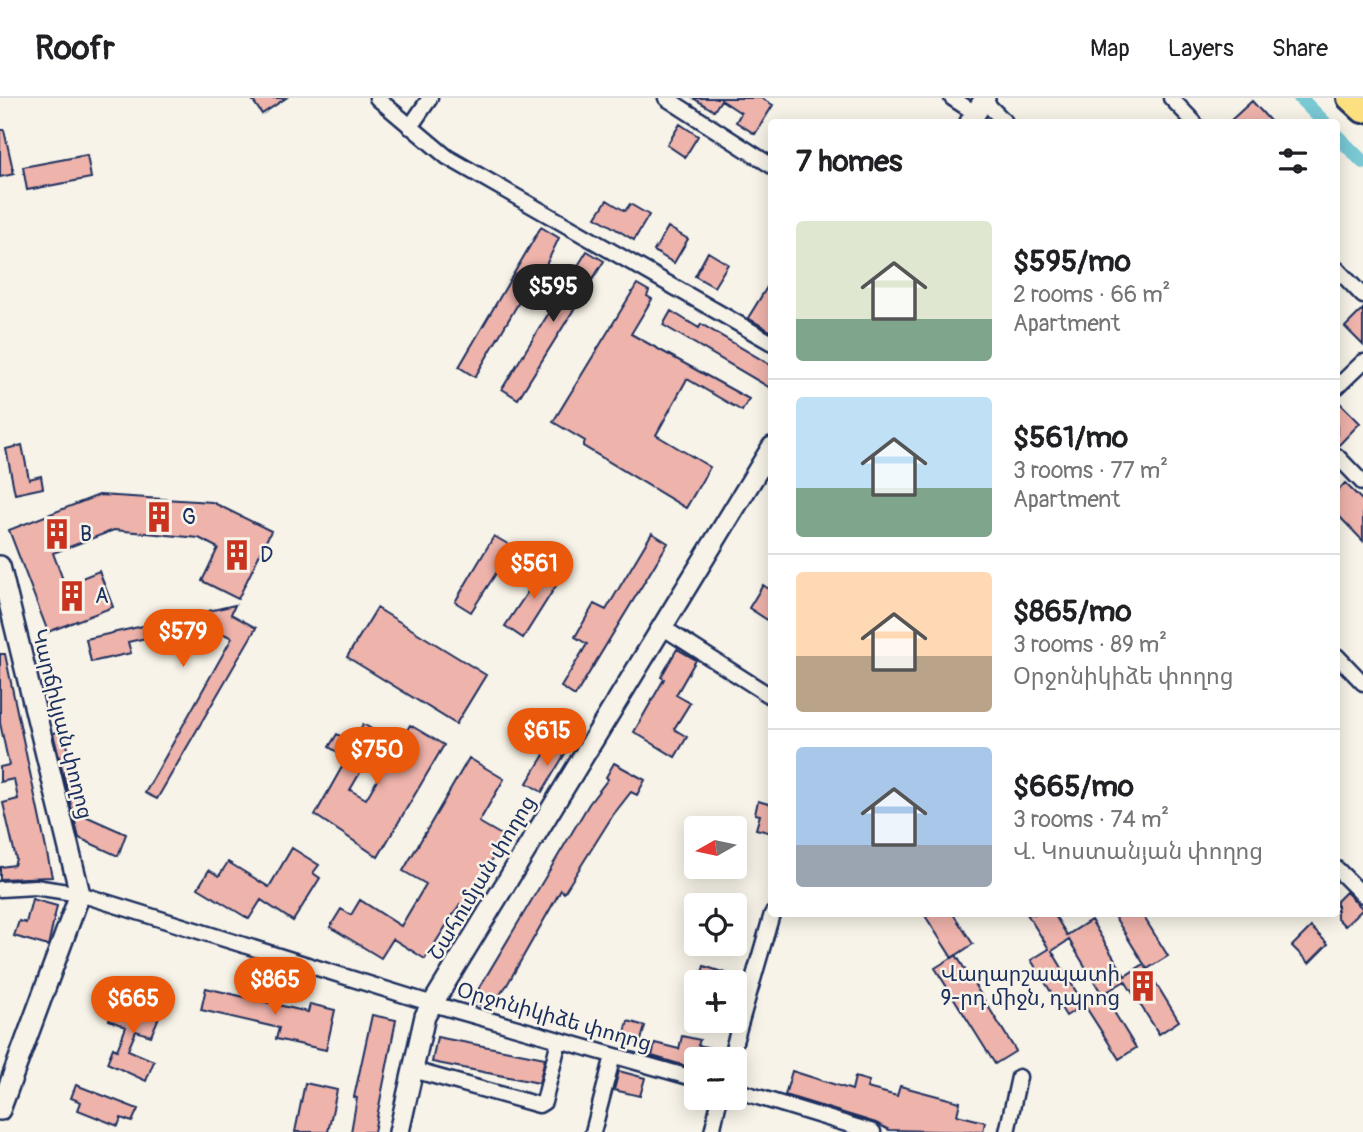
<!DOCTYPE html>
<html lang="en">
<head>
<meta charset="utf-8">
<style>
	body { margin:0; font-family:Pangolin,"Noto Sans Armenian",sans-serif; background:#f6f6f6; color:#202124; height:100vh; display:flex; flex-direction:column; font-size:26px; white-space:nowrap }
	* { box-sizing:border-box; margin:0 }
	p { font-size:23px; color:#757577 }
	.icon { flex:none; width:38px; height:38px; fill:none; stroke:currentColor; stroke-width:2; stroke-linecap:round; stroke-linejoin:round }
	.map { position:relative; flex:1; overflow:hidden }
	.details { position:absolute; left:768px; top:21px; width:572px; height:798px; display:flex; flex-direction:column; background:#fff; border-radius:7px; box-shadow:0 4px 18px #0003 }
	.details>* { flex:none }
	.needle { width:46px; rotate:261deg }
	.tools { position:absolute; left:684px; top:718px; display:grid; gap:14px }
	.tools a { display:grid; place-items:center; width:63px; height:63px; border-radius:7px; background:#fff; box-shadow:0 4px 18px #0003; font-size:35px }
	.price { position:absolute; translate:-50% -60px; padding:0 16px; border-radius:24px; background:#ea580c; color:#fff; font-size:23px; line-height:46px; filter:drop-shadow(0 2px 4px #0008) }
	.price::after { content:''; position:absolute; left:50%; top:42px; width:21px; height:16px; margin-left:-10px; background:inherit; clip-path:polygon(0 0,100% 0,50% 100%) }
	.price.on { background:#222; color:#fff }
	ul { padding:0; list-style:none }
	li { display:flex; align-items:center; gap:21px; height:175px; padding:0 28px }
	li+li { border-top:2px solid #e0e0e0 }
	li span { display:grid; place-items:center; flex:none; width:196px; height:140px; border-radius:7px; color:#555 }
	li>.icon { margin-inline-start:auto }
	span .icon { width:84px; height:84px; fill:#fffc; stroke-width:1 }
	li b { font-size:30px }
	h2 { display:flex; justify-content:space-between; align-items:center; height:84px; padding:0 28px; font-size:30px }
	header { display:flex; align-items:center; gap:42px; box-sizing:border-box; height:98px; padding:0 35px; background:#fff; border-bottom:2px solid #e0e0e0 }
	header strong { font-size:33px }
	nav { display:flex; gap:38px; margin-inline-start:auto; font-size:24px }
	.map>svg:first-child { display:block }
</style>
</head>
<body>
<header>
<strong>Roofr</strong>
<nav><a>Map</a><a>Layers</a><a>Share</a></nav>
</header>
<div class="map">
<svg width="1363" height="1034" viewBox="0 0 1363 1034">
	<rect width="100%" height="100%" fill="#f7f3e8"/>
	<filter id="ink" filterUnits="userSpaceOnUse"><feTurbulence type="fractalNoise" baseFrequency=".0143" numOctaves="2"/><feDisplacementMap in="SourceGraphic" scale="14" xChannelSelector="R" yChannelSelector="G"/><feConvolveMatrix kernelMatrix="1 2 1 2 8 2 1 2 1" color-interpolation-filters="sRGB"/></filter>
	<g filter="url(#ink)">
		<g fill="none" stroke-linecap="round" stroke-linejoin="round">
			<!-- canal -->
			<path stroke="#79c8d4" stroke-width="14" d="M1300 0 1324 24
				M1337 38 1363 64"/>
		</g>
		<!-- building -->
		<path fill="#eeb3ab" stroke="#1b2f5e" stroke-width="2" d="M251 0H286L262 16Z
			M693 0H761L773 7 755 36 736 24 741 15 721 2 714 13Z
			M1252 3 1271 24H1229Z
			M680 26 698 38 685 59 667 47Z
			M0 32H4L14 76 0 79Z
			M87 57 91 80 27 92 23 69Z
			M607 102 625 113 630 106 649 117 634 142 596 119Z
			M541 129 559 140 544 171 533 189 529 187 475 279 459 269Z
			M668 129 688 141 674 165 654 153Z
			M587 153 604 163 518 301 502 291Z
			M708 154 728 166 714 189 695 178Z
			M772 181V234L748 220Z
			M637 186 649 193 647 198 652 201 631 236 749 301 742 313 687 281 656 337 710 369 686 410 583 348 585 343 553 324Z
			M1363 211V247L1345 229Z
			M671 213 699 230 701 226 772 268V291L663 227Z
			M1337 302 1360 325 1337 349Z
			M22 347 29 381 41 378 43 390 15 396 6 351Z
			M1345 385 1363 403V443L1337 416V394Z
			M99 397 212 404 271 433 238 501 202 483 218 450 199 440 114 432 53 455 65 487 99 473 113 509 48 534 9 432Z
			M652 435 668 445 575 598 561 589 587 546 575 539 594 506 606 512Z
			M494 438 513 449 471 514 455 504Z
			M547 465 564 475 523 540 505 528Z
			M763 487 772 493V525L749 510Z
			M235 507 231 516 256 530 157 701 145 695 232 540 218 533 174 542 173 534 128 544 131 555 91 564 86 541Z
			M377 510 486 577 456 626 347 559Z
			M677 551 696 562 676 597 690 605 674 631 687 639 675 659 634 634 664 581 661 579Z
			M0 556H5L52 779 0 781V769L14 767 16 761 3 705 18 701 14 681 0 684V669L9 667 0 625Z
			M363 626 382 637 350 692 366 701 410 627 444 647 378 759 315 717 347 660 329 649 337 636 352 645Z
			M64 633 83 717 126 736 118 758 79 740 53 635Z
			M551 645 566 654 542 694 527 685Z
			M469 660 504 681 479 724 505 739 464 809 460 806 425 861 393 841 381 860 330 829 341 811 351 817 360 802 401 828 426 786 403 773Z
			M614 665 645 682 637 697 631 694 613 717 564 795 561 792 507 887 488 912 472 902 589 706 608 681 606 679Z
			M758 703 772 707V735L756 731 760 717 755 716Z
			M292 750 319 767 313 775 320 780 293 823 261 802 249 821 198 790 209 772 219 778 228 764 269 789Z
			M1346 794 1363 811 1345 828 1337 820V803Z
			M32 801 57 808 48 848 14 838 19 823 26 825Z
			M924 816H953L973 846 952 860Z
			M1027 816H1054L1067 837 1091 822 1125 878 1144 866 1179 923 1159 936 1125 883 1103 896 1136 950 1119 961 1082 903 1100 893 1069 842 1052 853 1084 907 1066 918 1031 862 1049 851Z
			M1113 816H1142L1168 858 1147 871Z
			M1311 829 1328 846 1309 865 1292 848Z
			M956 857 1016 953 995 966 935 870Z
			M704 868 743 881 742 884H699Z
			M206 890 308 914 310 906 335 912 326 952 276 941 279 930 201 912Z
			M120 897 161 914 151 938 136 933 128 952 154 963 146 983 107 965 113 950 117 952 126 929 109 922Z
			M372 917 396 922 374 1034H351L357 1000 354 999Z
			M628 923 645 928 640 946 623 942Z
			M682 938 700 942 698 947 711 950 708 961H696V971L652 958 655 945 679 951Z
			M437 939 545 960 539 985 432 964Z
			M619 973 645 980 640 998 614 992Z
			M792 973 852 992 855 979 869 983 867 990 897 998 900 988 960 1004 957 1017 985 1024 983 1034 889 1032 876 1025 785 997Z
			M305 985 337 992 328 1034H295Z
			M76 987 138 1011 132 1024 121 1020 118 1028 78 1012 81 1004 71 1000Z"/>
		<g fill="none" stroke-linecap="round" stroke-linejoin="round">
			<defs>
				<path id="street" d="M377 0 447 59 772 245
					M666 0 772 68
					M952 0 975 15
					M1171 0 1194 24
					M983 2 1005 24
					M410 29 430 0
					M1337 171 1363 198
					M1337 289 1363 264
					M1337 358 1363 385
					M662 529 772 599
					M1337 558 1363 585
					M1337 771 1363 797
					M0 791 35 789 80 796 433 906 696 981
					M730 961 772 816
					M413 972 539 1007 544 1004 559 942
					M735 992 873 1034
					M593 1034 613 958
					M712 1034 720 999
					M1007 1034 1019 979"/>
				<path id="secondary" d="M970 24 985 0
					M0 468 80 796 0 1012
					M399 1034 425 918 772 349"/>
				<path id="highway" d="M1350 0 1363 12"/>
			</defs>
			<!-- street casing -->
			<use href="#street" stroke="#1b2f5e" stroke-width="19"/>
			<!-- secondary casing -->
			<use href="#secondary" stroke="#1b2f5e" stroke-width="24"/>
			<!-- highway casing -->
			<use href="#highway" stroke="#1b2f5e" stroke-width="30"/>
			<!-- street -->
			<use href="#street" stroke="#f7f3e8" stroke-width="14"/>
			<!-- secondary -->
			<use href="#secondary" stroke="#f7f3e8" stroke-width="19"/>
			<!-- highway -->
			<use href="#highway" stroke="#fce080" stroke-width="24"/>
		</g>
	</g>
	<!-- icons -->
	<defs>
		<symbol id="building-bare" viewBox="-9 -9 18 18"><path d="M-4-6H4V6H1V3H-1V6H-4ZM-2.5-4.3h1.7v1.8h-1.7ZM.8-4.3h1.7v1.8H.8ZM-2.5-1h1.7V.8h-1.7ZM.8-1h1.7V.8H.8Z" fill="#c8321e" stroke="#f7f3e8" stroke-width="2.5" paint-order="stroke"/></symbol>
	</defs>
	<g fill-rule="evenodd">
		<use href="#building-bare" x="137" y="397" width="44" height="44"/>
		<use href="#building-bare" x="35" y="414" width="44" height="44"/>
		<use href="#building-bare" x="215" y="435" width="44" height="44"/>
		<use href="#building-bare" x="50" y="476" width="44" height="44"/>
		<use href="#building-bare" x="1121" y="866" width="44" height="44"/>
	</g>
	<g text-anchor="middle" dominant-baseline="central" stroke-width="5" stroke-linejoin="round" paint-order="stroke">
		<!-- poi labels -->
		<g font-size="21" fill="#1b2f5e" stroke="#f7f3e8" text-anchor="start">
			<text x="182" y="419">G</text>
			<text x="80" y="436">B</text>
			<text x="260" y="457">D</text>
			<text x="95" y="498">A</text>
			<text x="1120" y="876" text-anchor="end">Վաղարշապատի<tspan x="1120" dy="24">9-րդ միջն, դպրոց</tspan></text>
		</g>
		<!-- street labels -->
		<g font-size="21" fill="#1b2f5e" stroke="#f7f3e8">
			<text transform="translate(62 626) rotate(76)">Կարճիկյան փողոց</text>
			<text transform="translate(482 780) rotate(-59)">Շահումյան փողոց</text>
			<text transform="translate(554 919) rotate(16)">Օրջոնիկիձե փողոց</text>
		</g>
	</g>
</svg>
<div class="tools">
<a><svg class="needle" viewBox="-14 -14 28 28"><path d="M0-13l5 13h-10z" fill="#e53935"/><path d="M0 13l5-13h-10z" fill="#757577"/></svg></a>
<a><svg class="icon" aria-label="locate" viewBox="0 0 24 24"><circle cx="12" cy="12" r="6"/><path d="M12 2v4M12 18v4M2 12h4M18 12h4"/></svg></a>
<a>+</a>
<a>−</a>
</div>
<b class="price on" style="left:553px;top:226px">$595</b>
<b class="price" style="left:534px;top:503px">$561</b>
<b class="price" style="left:183px;top:571px">$579</b>
<b class="price" style="left:547px;top:670px">$615</b>
<b class="price" style="left:377px;top:689px">$750</b>
<b class="price" style="left:275px;top:919px">$865</b>
<b class="price" style="left:133px;top:938px">$665</b>
<section class="details">
<h2>7 homes<svg class="icon" aria-label="filters" viewBox="0 0 24 24"><path d="M4 7h16M4 17h16"/><circle cx="9" cy="7" r="2"/><circle cx="15" cy="17" r="2"/></svg></h2>
<ul>
<li><span style="background:linear-gradient(#dfe7d0 70%,#7fa58c 0)"><svg class="icon" aria-label="home" viewBox="0 0 24 24"><path d="M3 11l9-7 9 7M6 9v11h12V9"/></svg></span><div><b>$595/mo</b><p>2 rooms · 66 m²</p><p>Apartment</p></div></li>
<li><span style="background:linear-gradient(#bfe0f5 65%,#7fa58c 0)"><svg class="icon" aria-label="home" viewBox="0 0 24 24"><path d="M3 11l9-7 9 7M6 9v11h12V9"/></svg></span><div><b>$561/mo</b><p>3 rooms · 77 m²</p><p>Apartment</p></div></li>
<li><span style="background:linear-gradient(#ffd9b3 60%,#b9a48a 0)"><svg class="icon" aria-label="home" viewBox="0 0 24 24"><path d="M3 11l9-7 9 7M6 9v11h12V9"/></svg></span><div><b>$865/mo</b><p>3 rooms · 89 m²</p><p>Օրջոնիկիձե փողոց</p></div></li>
<li><span style="background:linear-gradient(#a9c7e8 70%,#9aa5b1 0)"><svg class="icon" aria-label="home" viewBox="0 0 24 24"><path d="M3 11l9-7 9 7M6 9v11h12V9"/></svg></span><div><b>$665/mo</b><p>3 rooms · 74 m²</p><p>Վ. Կոստանյան փողոց</p></div></li>
</ul>
</section>
</div>
</body>
</html>
